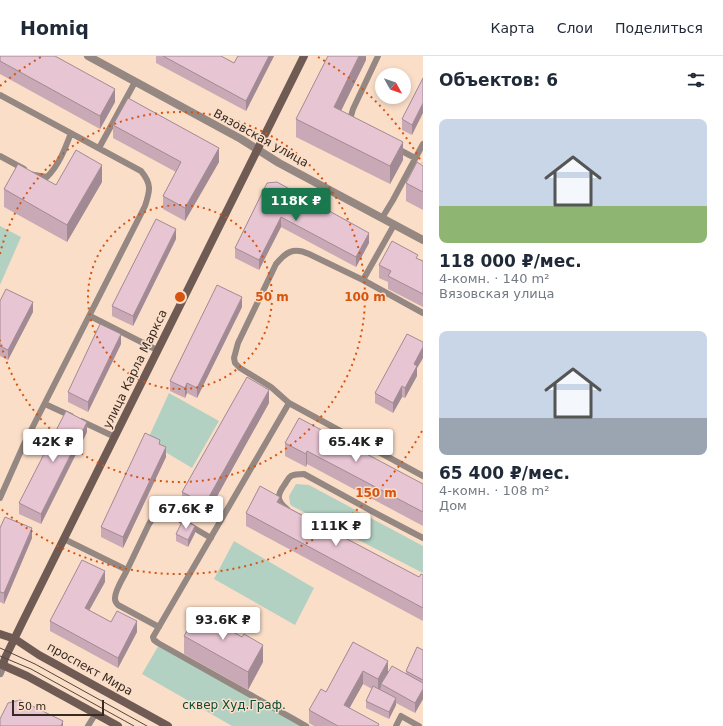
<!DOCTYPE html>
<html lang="ru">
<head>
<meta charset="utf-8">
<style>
	body { margin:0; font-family:"DejaVu Sans",sans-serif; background:#f2f2f3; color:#1f2937; height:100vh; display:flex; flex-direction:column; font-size:15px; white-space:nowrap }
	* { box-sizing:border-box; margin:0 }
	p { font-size:13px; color:#747a83 }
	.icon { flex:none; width:22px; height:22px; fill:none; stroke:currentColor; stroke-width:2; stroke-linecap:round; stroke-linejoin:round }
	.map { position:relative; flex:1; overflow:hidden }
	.panel { display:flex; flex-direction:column; background:#fff; width:300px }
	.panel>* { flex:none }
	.needle { width:26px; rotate:130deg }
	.controls { position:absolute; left:375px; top:12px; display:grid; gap:8px }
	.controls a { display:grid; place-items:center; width:36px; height:36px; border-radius:50%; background:#fff; box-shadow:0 2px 6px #0003; font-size:20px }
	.scale { position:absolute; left:12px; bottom:10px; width:92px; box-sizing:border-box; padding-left:4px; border:2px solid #362b23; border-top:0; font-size:11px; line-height:14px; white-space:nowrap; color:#362b23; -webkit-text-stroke:3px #fbdec8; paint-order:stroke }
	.price { position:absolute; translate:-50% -34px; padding:0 9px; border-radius:4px; background:#fff; color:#222; font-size:13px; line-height:26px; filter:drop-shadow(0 1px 2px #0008) }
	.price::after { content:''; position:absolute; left:50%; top:24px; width:12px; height:9px; margin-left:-6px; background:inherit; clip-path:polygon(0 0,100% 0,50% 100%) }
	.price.current { background:#1a784e; color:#fff }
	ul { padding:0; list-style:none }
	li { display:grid; align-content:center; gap:8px; height:212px; padding:0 16px }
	li span { display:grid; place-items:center; height:124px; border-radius:8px; color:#555 }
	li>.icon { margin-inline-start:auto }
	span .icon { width:72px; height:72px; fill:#fffc; stroke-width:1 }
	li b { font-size:17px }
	h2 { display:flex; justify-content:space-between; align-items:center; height:48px; padding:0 16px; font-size:17px }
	header { display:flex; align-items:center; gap:24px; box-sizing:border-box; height:56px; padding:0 20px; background:#fff; border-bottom:1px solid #e0e1e3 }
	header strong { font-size:19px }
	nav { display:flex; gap:22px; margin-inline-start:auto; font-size:14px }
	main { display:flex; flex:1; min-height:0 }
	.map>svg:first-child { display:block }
</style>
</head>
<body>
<header>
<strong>Homiq</strong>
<nav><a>Карта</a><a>Слои</a><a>Поделиться</a></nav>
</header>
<main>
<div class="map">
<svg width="423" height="670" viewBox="0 0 423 670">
	<rect width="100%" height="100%" fill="#fbdec8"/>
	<!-- green -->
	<path fill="#b2d1c2" d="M0 170 21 181 0 229Z
		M169 337 219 365 192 412 147 385Z
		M296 428 309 429 423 490V517L292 450 290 448 289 440Z
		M234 485 314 532 295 569 214 523Z
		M160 587 295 660 311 670H232L142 618Z"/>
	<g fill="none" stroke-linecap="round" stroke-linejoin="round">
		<!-- lane -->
		<path stroke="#958781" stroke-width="6" d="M0 39 141 115C152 128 150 135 145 150L24 388 0 442
			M352 66 351 60 353 53 378 0
			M99 92 135 26
			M396 92 415 102
			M0 100 24 113
			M31 118 34 119 47 121C59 109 65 93 71 77
			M382 162 393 144 423 88
			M363 224 394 169
			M423 257 363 224 309 198C293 191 286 196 276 208L238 287 234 302 235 307 240 312 271 331 289 347 423 420
			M90 260 157 294
			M289 347 153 581 154 584 158 587 306 670
			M45 348 71 360
			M81 365 115 381
			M287 453C276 444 277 439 285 428 287 425 288 422 291 420 295 418 300 418 304 418L379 459 423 482
			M64 483 127 514C124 521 114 535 115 543 115 545 117 548 118 549L159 571
			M127 514 149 468 153 462 162 457 172 459 211 482
			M88 670 96 657
			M396 670 401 660 419 670"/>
		<!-- street -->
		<path stroke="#958781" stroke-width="8" d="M88 0 241 83 279 107 423 184
			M0 617 3 609"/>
		<!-- secondary -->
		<path stroke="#6f5b53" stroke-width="8" d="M0 578 15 583 39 599 168 670
			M0 608 27 620 118 670
			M3 609 5 602 23 565 304 0"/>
		<!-- tram -->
		<path stroke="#53463b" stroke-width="1" d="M0 592 35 608 147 670
			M0 600 31 613 134 670"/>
	</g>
	<!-- wall -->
	<path fill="#c8a9b5" d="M0 0 115 46 100 73 0 18Z
		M156 0H221L234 7 238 0H274L246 55 156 7Z
		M366 0V4L341 55 403 104 390 128 296 81V63Z
		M423 22 412 79 402 74V63Z
		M113 69 219 106 185 165 163 153V140L176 116 113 82Z
		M423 110V154L406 145V127Z
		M102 126 67 186 4 151V133Z
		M267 127 369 187 356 211 281 171 259 214 235 202V192Z
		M176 183 133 270 112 260V250Z
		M418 203 423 205V251L388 233V226L379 222V209Z
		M0 245 33 256 8 304 0 300Z
		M242 251 197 342 187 337 185 342 170 335V325Z
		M423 286V302L417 312V320L405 342 402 341 393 357 375 347V337Z
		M121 288 88 356 68 346V336Z
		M269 347 205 462 182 449V436Z
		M87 376 41 468 19 458V447Z
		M285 387 423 428V470L307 408 306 411 285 400Z
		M160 388 166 401 123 492 101 481V471Z
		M280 447 419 521 423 519V565L246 470V457Z
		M0 472 32 482 4 548 0 546Z
		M195 477 188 491 176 485V478Z
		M105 526 89 554 111 566 137 576 118 612 50 575V565Z
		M217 567 263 606 248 634 184 598V580Z
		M353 586 388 616 406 617V615L423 594V643L415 657 396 647V649L389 663 366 652V645L372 633 363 628 349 652 379 670H314L309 667V654L326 636Z"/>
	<!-- shaded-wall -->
	<path fill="#a28a94" d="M269 0H274L246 55V45Z
		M359 0H366V4L334 69V51Z
		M115 33V46L100 73V60Z
		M423 47V57L412 79V69Z
		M403 86V104L390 128V110Z
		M219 92V106L185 165V152Z
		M102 109V126L67 186V169Z
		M281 161V171L259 214V204Z
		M176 173V183L133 270V260Z
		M369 177V187L356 211V201Z
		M242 241V251L197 342V332Z
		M33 246V256L8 304V294Z
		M121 278V288L88 356V346Z
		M423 291V302L417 312V320L405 342V332L414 308Z
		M187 327V337L185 342V332Z
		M402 330V341L393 357V347Z
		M269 334V347L205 462V448Z
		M87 366V376L41 468V458Z
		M166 391V401L123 492V481Z
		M307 395V408L306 411V398Z
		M280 441V454L277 446Z
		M195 470V477L188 491V484Z
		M32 472V482L4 548V537Z
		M105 515V526L85 562V552Z
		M137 565V576L118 612V602Z
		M263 589V606L248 634V616Z
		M388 605V618L381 628V631L378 637V623Z
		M363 615V628L344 662V649Z
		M423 633V643L415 657V647Z
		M396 642V649L389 663V656Z
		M63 665V670H61Z"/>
	<!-- building -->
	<path fill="#e8c5d3" stroke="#a28a94" d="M0 0H55L115 33 100 60 0 5Z
		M163 0H221L234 7 238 0H269L246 45Z
		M328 0H359L334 51 403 86 390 110 296 63Z
		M423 22V47L412 69 402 63Z
		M128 42 219 92 185 152 163 140 181 106 113 69Z
		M76 94 102 109 67 169 4 133 18 108 56 129Z
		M417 106 423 110V136L406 127Z
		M277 126 369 177 356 201 281 161 259 204 235 192 267 127Z
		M156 163 176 173 133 260 112 250Z
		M392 185 418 199 416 202 423 205V238L388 220 391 215 379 209Z
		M217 229 242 241 197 332 187 327 185 332 170 325Z
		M6 233 33 246 8 294 0 290V245Z
		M100 268 121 278 88 346 68 336Z
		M407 278 423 286V291L414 308 417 310 405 332 402 330 393 347 375 337Z
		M247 321 269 334 205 448 182 436Z
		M66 355 87 366 41 458 19 447Z
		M299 362 423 428V456L307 395 306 398 285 387Z
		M145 377 160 384 159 388 166 391 123 481 101 471Z
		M260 430 280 441 277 446 419 521 421 518 423 519V552L246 457Z
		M5 461 32 472 4 537 0 536V472Z
		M183 464 195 470 188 484 176 478Z
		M82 504 105 515 85 552 111 566 117 555 137 565 118 602 50 565Z
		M200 553 217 563 215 566 242 581 244 578 263 589 248 616 184 580Z
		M353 586 388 605 378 623 363 615 344 649 379 668 378 670H338L309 654 321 633 326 636Z
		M417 591 423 594V624L406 615Z
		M392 610 423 627V633L415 647 381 628Z
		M373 630 396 642 389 656 366 645Z
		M20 644 63 665 61 670H0V663L8 647Z"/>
	<!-- distance rings -->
	<g fill="none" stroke="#d6540e" stroke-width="2" stroke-dasharray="2 4">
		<circle cx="180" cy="241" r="92"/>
		<path d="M0 198A185 185 0 1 1 0 284"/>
		<path d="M422 375A277 277 0 0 1 0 452M0 30A277 277 0 0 1 41 1M318 1A277 277 0 0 1 422 107"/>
	</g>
	<g text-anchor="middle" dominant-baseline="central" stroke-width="3" stroke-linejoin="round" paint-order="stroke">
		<!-- street labels -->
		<g font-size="12" fill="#362b23" stroke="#fbdec8">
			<text transform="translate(261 82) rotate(29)">Вязовская улица</text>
			<text transform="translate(135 313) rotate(-64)">улица Карла Маркса</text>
			<text transform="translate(90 613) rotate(29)">проспект Мира</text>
		</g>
		<!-- park labels -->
		<g font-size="12" fill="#0a4c36" stroke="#fbdec8">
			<text x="234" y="649">сквер Худ.Граф.</text>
		</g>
	</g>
	<circle cx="180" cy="241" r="6" fill="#d6540e" stroke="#fbdec8" stroke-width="2"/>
	<g font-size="12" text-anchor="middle" font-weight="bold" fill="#d6540e" stroke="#fbdec8" stroke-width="3" stroke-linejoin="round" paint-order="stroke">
		<text x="272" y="245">50 m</text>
		<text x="365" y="245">100 m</text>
		<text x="376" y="441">150 m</text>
	</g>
</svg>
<div class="controls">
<a><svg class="needle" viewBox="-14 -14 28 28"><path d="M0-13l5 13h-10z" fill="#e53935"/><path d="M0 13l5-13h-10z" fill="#747a83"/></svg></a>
</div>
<div class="scale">50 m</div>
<b class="price current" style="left:296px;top:166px">118K ₽</b>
<b class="price" style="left:53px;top:407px">42K ₽</b>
<b class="price" style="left:356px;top:407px">65.4K ₽</b>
<b class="price" style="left:186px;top:474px">67.6K ₽</b>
<b class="price" style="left:336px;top:491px">111K ₽</b>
<b class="price" style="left:223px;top:585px">93.6K ₽</b>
</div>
<section class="panel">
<h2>Объектов: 6<svg class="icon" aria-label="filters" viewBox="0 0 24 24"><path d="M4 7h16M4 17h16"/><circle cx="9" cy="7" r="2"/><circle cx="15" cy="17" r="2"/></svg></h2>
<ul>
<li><span style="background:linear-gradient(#c9d6e8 70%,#8fb573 0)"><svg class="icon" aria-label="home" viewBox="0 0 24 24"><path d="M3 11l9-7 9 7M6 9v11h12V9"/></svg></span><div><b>118 000 ₽/мес.</b><p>4-комн. · 140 m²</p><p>Вязовская улица</p></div></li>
<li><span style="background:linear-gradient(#c9d6e8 70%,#9aa5b1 0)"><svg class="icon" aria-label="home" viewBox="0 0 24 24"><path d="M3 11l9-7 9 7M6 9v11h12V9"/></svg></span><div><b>65 400 ₽/мес.</b><p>4-комн. · 108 m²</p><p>Дом</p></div></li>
</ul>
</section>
</main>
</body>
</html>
